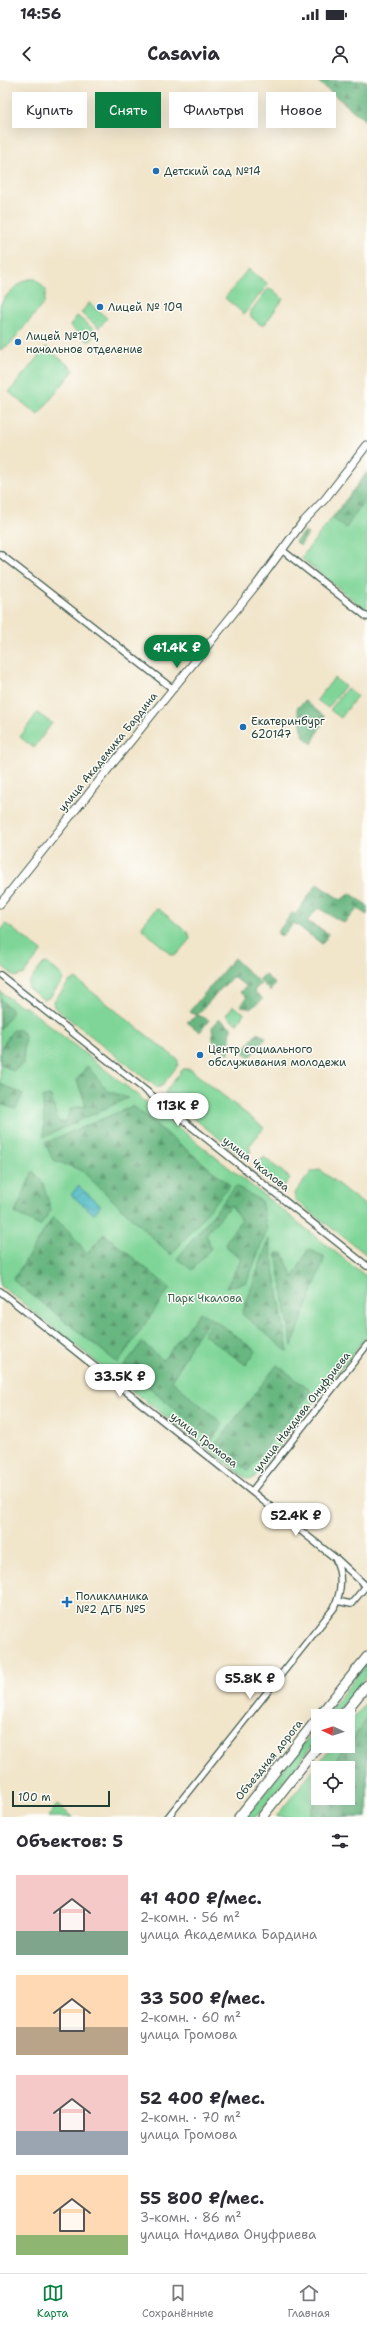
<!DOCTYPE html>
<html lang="ru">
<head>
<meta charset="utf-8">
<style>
	body { margin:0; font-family:"Shantell Sans",sans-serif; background:#f7f7f7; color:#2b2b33; height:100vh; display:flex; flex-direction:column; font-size:15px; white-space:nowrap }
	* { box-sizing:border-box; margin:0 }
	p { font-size:13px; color:#7c7c81 }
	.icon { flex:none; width:22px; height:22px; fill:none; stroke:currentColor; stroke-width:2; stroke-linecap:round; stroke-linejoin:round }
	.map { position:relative; height:1737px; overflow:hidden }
	.sheet { display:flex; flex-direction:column; background:#fff; flex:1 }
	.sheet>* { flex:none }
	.banner { position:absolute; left:12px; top:12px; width:343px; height:36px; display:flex; gap:8px }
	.needle { width:26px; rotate:274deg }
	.tools { position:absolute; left:311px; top:1629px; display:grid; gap:8px }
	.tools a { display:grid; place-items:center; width:44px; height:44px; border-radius:0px; background:#fff; box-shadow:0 4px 16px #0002; font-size:20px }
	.scale { position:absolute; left:12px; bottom:10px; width:98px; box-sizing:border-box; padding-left:4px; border:2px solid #1f3d34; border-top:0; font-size:11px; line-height:14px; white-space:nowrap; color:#1f3d34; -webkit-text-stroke:3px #fdfcf7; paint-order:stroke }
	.price { position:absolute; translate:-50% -34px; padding:0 9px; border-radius:14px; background:#fff; color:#222; font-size:13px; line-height:26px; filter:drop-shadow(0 1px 2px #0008) }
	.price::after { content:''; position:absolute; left:50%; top:24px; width:12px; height:9px; margin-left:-6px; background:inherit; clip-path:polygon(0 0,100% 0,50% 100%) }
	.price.selected { background:#0b8043; color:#fff }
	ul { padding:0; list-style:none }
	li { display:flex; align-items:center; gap:12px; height:100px; padding:0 16px }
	li span { display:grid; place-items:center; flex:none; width:112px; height:80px; border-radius:0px; color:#555 }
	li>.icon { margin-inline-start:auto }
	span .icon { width:48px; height:48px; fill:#fffc; stroke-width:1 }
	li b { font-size:17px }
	h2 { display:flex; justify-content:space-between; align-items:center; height:48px; padding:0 16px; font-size:17px }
	.pill { padding:0 14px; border-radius:0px; background:#fff; box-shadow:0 4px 16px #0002; font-size:14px; line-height:36px }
	.pill.selected { background:#0b8043; color:#fff }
	.status { display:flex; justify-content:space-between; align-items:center; height:28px; padding:0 20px; background:#fff; direction:ltr }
	.status svg { height:11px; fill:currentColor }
	header { display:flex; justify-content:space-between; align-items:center; height:52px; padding:0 16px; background:#fff; font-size:18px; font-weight:700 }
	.tab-bar { display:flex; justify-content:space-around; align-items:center; height:56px; border-top:1px solid #e1e1e2; background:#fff; font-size:11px; color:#7c7c81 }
	.tab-bar a { display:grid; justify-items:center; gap:2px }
	.tab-bar .selected { color:#0b8043 }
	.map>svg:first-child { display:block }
</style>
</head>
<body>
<div class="status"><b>14:56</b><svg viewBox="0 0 49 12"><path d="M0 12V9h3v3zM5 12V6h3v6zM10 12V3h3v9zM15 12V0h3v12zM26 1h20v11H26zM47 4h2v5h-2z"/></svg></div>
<header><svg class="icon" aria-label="back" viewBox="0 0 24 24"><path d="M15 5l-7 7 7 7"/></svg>Casavia<svg class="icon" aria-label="person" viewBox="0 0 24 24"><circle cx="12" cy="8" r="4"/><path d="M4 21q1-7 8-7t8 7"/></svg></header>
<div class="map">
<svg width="367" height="1737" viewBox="0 0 367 1737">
	<defs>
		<pattern id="forest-firs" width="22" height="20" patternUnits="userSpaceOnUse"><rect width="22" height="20" fill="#67b680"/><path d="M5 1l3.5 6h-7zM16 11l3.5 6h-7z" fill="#54956a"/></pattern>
		<pattern id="water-waves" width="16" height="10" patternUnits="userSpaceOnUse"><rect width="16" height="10" fill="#4bb9c4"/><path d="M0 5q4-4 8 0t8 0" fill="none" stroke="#3e98a0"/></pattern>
	</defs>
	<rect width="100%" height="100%" fill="#fdfcf7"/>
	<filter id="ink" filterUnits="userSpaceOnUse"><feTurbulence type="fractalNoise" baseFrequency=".025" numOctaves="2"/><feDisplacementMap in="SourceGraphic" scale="8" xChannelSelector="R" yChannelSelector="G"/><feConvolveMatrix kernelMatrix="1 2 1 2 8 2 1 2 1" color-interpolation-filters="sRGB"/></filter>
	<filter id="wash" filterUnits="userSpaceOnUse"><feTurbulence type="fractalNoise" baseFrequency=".012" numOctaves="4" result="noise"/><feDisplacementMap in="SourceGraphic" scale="16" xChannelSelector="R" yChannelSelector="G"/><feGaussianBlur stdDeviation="0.9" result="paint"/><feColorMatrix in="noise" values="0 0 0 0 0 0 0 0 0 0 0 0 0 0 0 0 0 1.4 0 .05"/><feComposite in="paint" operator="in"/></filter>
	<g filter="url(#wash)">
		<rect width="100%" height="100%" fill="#f1e5ca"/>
		<!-- green -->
		<path fill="#7fd598" stroke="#4f8966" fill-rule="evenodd" d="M248 189 268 204 244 234 225 218Z
			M29 199H36L46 210 44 223 10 264 0 270C0 260 0 235 0 226 3 217 20 201 29 199Z
			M268 209H272L283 219 265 244 261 245 251 237 250 232Z
			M89 223 107 238 99 248 81 233Z
			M77 236 97 252 89 262 70 246Z
			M46 267 74 290 38 335 9 312Z
			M367 392V531L301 478Z
			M334 598 345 606 328 628 317 620Z
			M347 608 357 616 341 638 330 630Z
			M37 633 52 643 34 668 20 657Z
			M159 829 189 854 190 859 176 875H172L143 850 142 846 155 830Z
			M6 844 42 871 24 894 15 897 0 884V852Z
			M47 883 62 895 63 900 50 917 44 920 28 908 29 902 43 884Z
			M76 899 178 980V985L161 1007H156L54 927 53 922 70 901Z
			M0 911 17 924 26 927 367 1197V1256L253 1399H247L130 1309 0 1205Z
			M233 926 244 933 237 944 226 935Z
			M183 989H190L264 1048 249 1066 251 1072 242 1076 166 1017 165 1012Z
			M264 1077 290 1098 283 1107 256 1087Z
			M320 1090 367 1127V1175L295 1120 294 1114 312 1091Z
			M367 1583V1595L335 1636H325Z
			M367 1621V1737H276L332 1666H348V1645ZM318 1688H348V1718H318Z
			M318 1645V1658L256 1737H246Z
			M57 1725 73 1737H48Z"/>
		<!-- forest -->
		<path fill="url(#forest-firs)" stroke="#437a5a" d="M316 0 367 1V42Z
			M367 393V416L346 448 333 439Z
			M304 452 308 454 300 466 295 461Z
			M305 621 325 637 312 664 304 657 297 628Z
			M317 804 341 820 350 813 367 825V835L358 829 344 843 318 828 307 841 329 854 322 864 294 843 281 857 277 853 292 833 295 835Z
			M234 878 261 904 254 911 263 919 250 929 241 926 247 917 240 912 247 906 232 897 197 935 189 932Z
			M265 894 275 904 270 911 259 900Z
			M0 918 13 932 0 949Z
			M198 935 209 940 200 952 187 942Z
			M219 939 231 947 229 974 213 961 212 947Z
			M13 950H20L25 955 23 984 13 991 0 983V969Z
			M257 953 266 957 250 978 243 971Z
			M87 986 108 1011 128 1018 44 1057 43 1017 51 1016 58 1042H66L71 1028 86 1026 77 1000Z
			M0 1004 23 1014 16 1029 0 1024Z
			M133 1026 230 1105 171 1175 81 1090 53 1080 45 1063Z
			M33 1091 43 1103 51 1130 40 1146 15 1133Z
			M236 1106 261 1121 267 1150 247 1202 226 1208 241 1179 227 1167 226 1162 241 1140 231 1125 206 1154 211 1168 192 1190 177 1179Z
			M53 1137 68 1150 87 1174 104 1154 170 1208 118 1283 13 1200Z
			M269 1159 288 1272 242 1234Z
			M308 1169 325 1177 292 1266 276 1173H283L293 1198Z
			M200 1232 212 1239 197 1255 172 1301 223 1344 212 1360 124 1286 142 1262 163 1280Z
			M214 1240 256 1271 246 1285 203 1254Z
			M277 1285 311 1311 248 1391 215 1365Z
			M367 1638V1737H310L318 1702V1718H348V1688H329L346 1666H348Z"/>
		<!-- water -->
		<path fill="url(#water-waves)" stroke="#357b7c" d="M78 1106 101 1125 94 1134 71 1115Z"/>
	</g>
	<g filter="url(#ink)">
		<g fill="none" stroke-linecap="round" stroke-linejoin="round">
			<defs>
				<path id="minor" d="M282 470 367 537
					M0 474 173 609
					M0 895 367 1186
					M0 1211 335 1478C343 1495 342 1511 334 1528L168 1737
					M252 1411 367 1265
					M337 1479 366 1506 351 1524 337 1521"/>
				<path id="tertiary" d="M0 824 257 504 302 443 325 419 367 365"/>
				<path id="primary" d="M319 1636 367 1577
					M342 1636 367 1605
					M239 1737 318 1638
					M262 1737 318 1666"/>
			</defs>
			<!-- minor casing -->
			<use href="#minor" stroke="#3e564a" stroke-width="8"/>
			<!-- tertiary casing -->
			<use href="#tertiary" stroke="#3e564a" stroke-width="9"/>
			<!-- primary casing -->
			<use href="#primary" stroke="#3e564a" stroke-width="11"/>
			<!-- minor -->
			<use href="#minor" stroke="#fff" stroke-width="5.5"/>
			<!-- tertiary -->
			<use href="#tertiary" stroke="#fff" stroke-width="7"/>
			<!-- primary -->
			<use href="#primary" stroke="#fff" stroke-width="9"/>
		</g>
	</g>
	<!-- markers -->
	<g fill="#1f6fb2" stroke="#fdfcf7" stroke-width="1.5">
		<circle cx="156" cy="91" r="4"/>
		<circle cx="100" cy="227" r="4"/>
		<circle cx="18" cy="262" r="4"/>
		<circle cx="243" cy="647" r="4"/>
		<circle cx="200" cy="975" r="4"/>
		<path d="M65 1516h4v4h4v4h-4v4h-4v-4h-4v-4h4z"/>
	</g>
	<g text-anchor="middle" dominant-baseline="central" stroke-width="3" stroke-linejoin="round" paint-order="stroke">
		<!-- poi labels -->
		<g font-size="11" fill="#1f3d34" stroke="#fdfcf7" text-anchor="start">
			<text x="164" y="91">Детский сад №14</text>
			<text x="108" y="227">Лицей № 109</text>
			<text x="26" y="256">Лицей №109,<tspan x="26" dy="13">начальное отделение</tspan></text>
			<text x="251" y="641">Екатеринбург<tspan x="251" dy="13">620147</tspan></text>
			<text x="208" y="969">Центр социального<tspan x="208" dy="13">обслуживания молодежи</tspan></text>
			<text x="76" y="1516">Поликлиника<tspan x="76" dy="13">№2 ДГБ №5</tspan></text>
		</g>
		<!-- street labels -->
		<g font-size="11" fill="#1f3d34" stroke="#fdfcf7">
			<text transform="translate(108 672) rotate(-51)">улица Академика Бардина</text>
			<text transform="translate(256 1084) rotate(38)">улица Чкалова</text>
			<text transform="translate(302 1332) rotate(-52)">улица Начдива Онуфриева</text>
			<text transform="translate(204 1360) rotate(38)">улица Громова</text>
			<text transform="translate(269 1680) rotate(-51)">Объездная дорога</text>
		</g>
		<!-- park labels -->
		<g font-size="11" fill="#37634d" stroke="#fdfcf7">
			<text x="205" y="1218">Парк Чкалова</text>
		</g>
	</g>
</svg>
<div class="tools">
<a><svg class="needle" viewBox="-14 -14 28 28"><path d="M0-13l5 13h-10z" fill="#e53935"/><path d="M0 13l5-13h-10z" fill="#7c7c81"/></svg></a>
<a><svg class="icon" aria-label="locate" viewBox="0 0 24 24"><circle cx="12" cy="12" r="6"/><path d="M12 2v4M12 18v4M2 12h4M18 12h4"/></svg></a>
</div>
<div class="scale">100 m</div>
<b class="price selected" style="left:177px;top:589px">41.4K ₽</b>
<b class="price" style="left:178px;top:1047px">113K ₽</b>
<b class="price" style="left:120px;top:1318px">33.5K ₽</b>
<b class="price" style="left:296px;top:1457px">52.4K ₽</b>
<b class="price" style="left:250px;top:1620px">55.8K ₽</b>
<div class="banner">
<a class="pill">Купить</a>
<a class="pill selected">Снять</a>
<a class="pill">Фильтры</a>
<a class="pill">Новое</a>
</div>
</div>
<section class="sheet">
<h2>Объектов: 5<svg class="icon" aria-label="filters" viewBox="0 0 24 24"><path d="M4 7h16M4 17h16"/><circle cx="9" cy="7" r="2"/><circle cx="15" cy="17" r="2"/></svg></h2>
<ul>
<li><span style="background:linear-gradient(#f6c9c9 70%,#7fa58c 0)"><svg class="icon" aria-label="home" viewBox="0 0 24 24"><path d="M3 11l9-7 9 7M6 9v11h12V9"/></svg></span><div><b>41 400 ₽/мес.</b><p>2-комн. · 56 m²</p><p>улица Академика Бардина</p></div></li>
<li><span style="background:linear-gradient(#ffd9b3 65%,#b9a48a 0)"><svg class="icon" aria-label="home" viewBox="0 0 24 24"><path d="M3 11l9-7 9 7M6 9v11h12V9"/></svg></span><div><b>33 500 ₽/мес.</b><p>2-комн. · 60 m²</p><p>улица Громова</p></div></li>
<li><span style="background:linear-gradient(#f6c9c9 70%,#9aa5b1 0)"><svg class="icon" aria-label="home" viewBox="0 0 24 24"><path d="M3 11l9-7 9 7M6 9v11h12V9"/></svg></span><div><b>52 400 ₽/мес.</b><p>2-комн. · 70 m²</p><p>улица Громова</p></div></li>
<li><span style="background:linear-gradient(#ffd9b3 75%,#8fb573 0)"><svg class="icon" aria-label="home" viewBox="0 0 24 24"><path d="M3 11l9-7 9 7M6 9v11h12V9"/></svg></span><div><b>55 800 ₽/мес.</b><p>3-комн. · 86 m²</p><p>улица Начдива Онуфриева</p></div></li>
</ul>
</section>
<nav class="tab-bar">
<a class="selected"><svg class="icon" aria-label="map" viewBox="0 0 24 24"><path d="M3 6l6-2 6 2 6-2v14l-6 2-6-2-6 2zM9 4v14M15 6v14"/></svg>Карта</a>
<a><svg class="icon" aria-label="saved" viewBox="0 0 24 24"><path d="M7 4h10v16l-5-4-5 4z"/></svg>Сохранённые</a>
<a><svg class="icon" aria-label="home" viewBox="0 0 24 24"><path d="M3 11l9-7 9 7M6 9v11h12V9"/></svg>Главная</a>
</nav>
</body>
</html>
